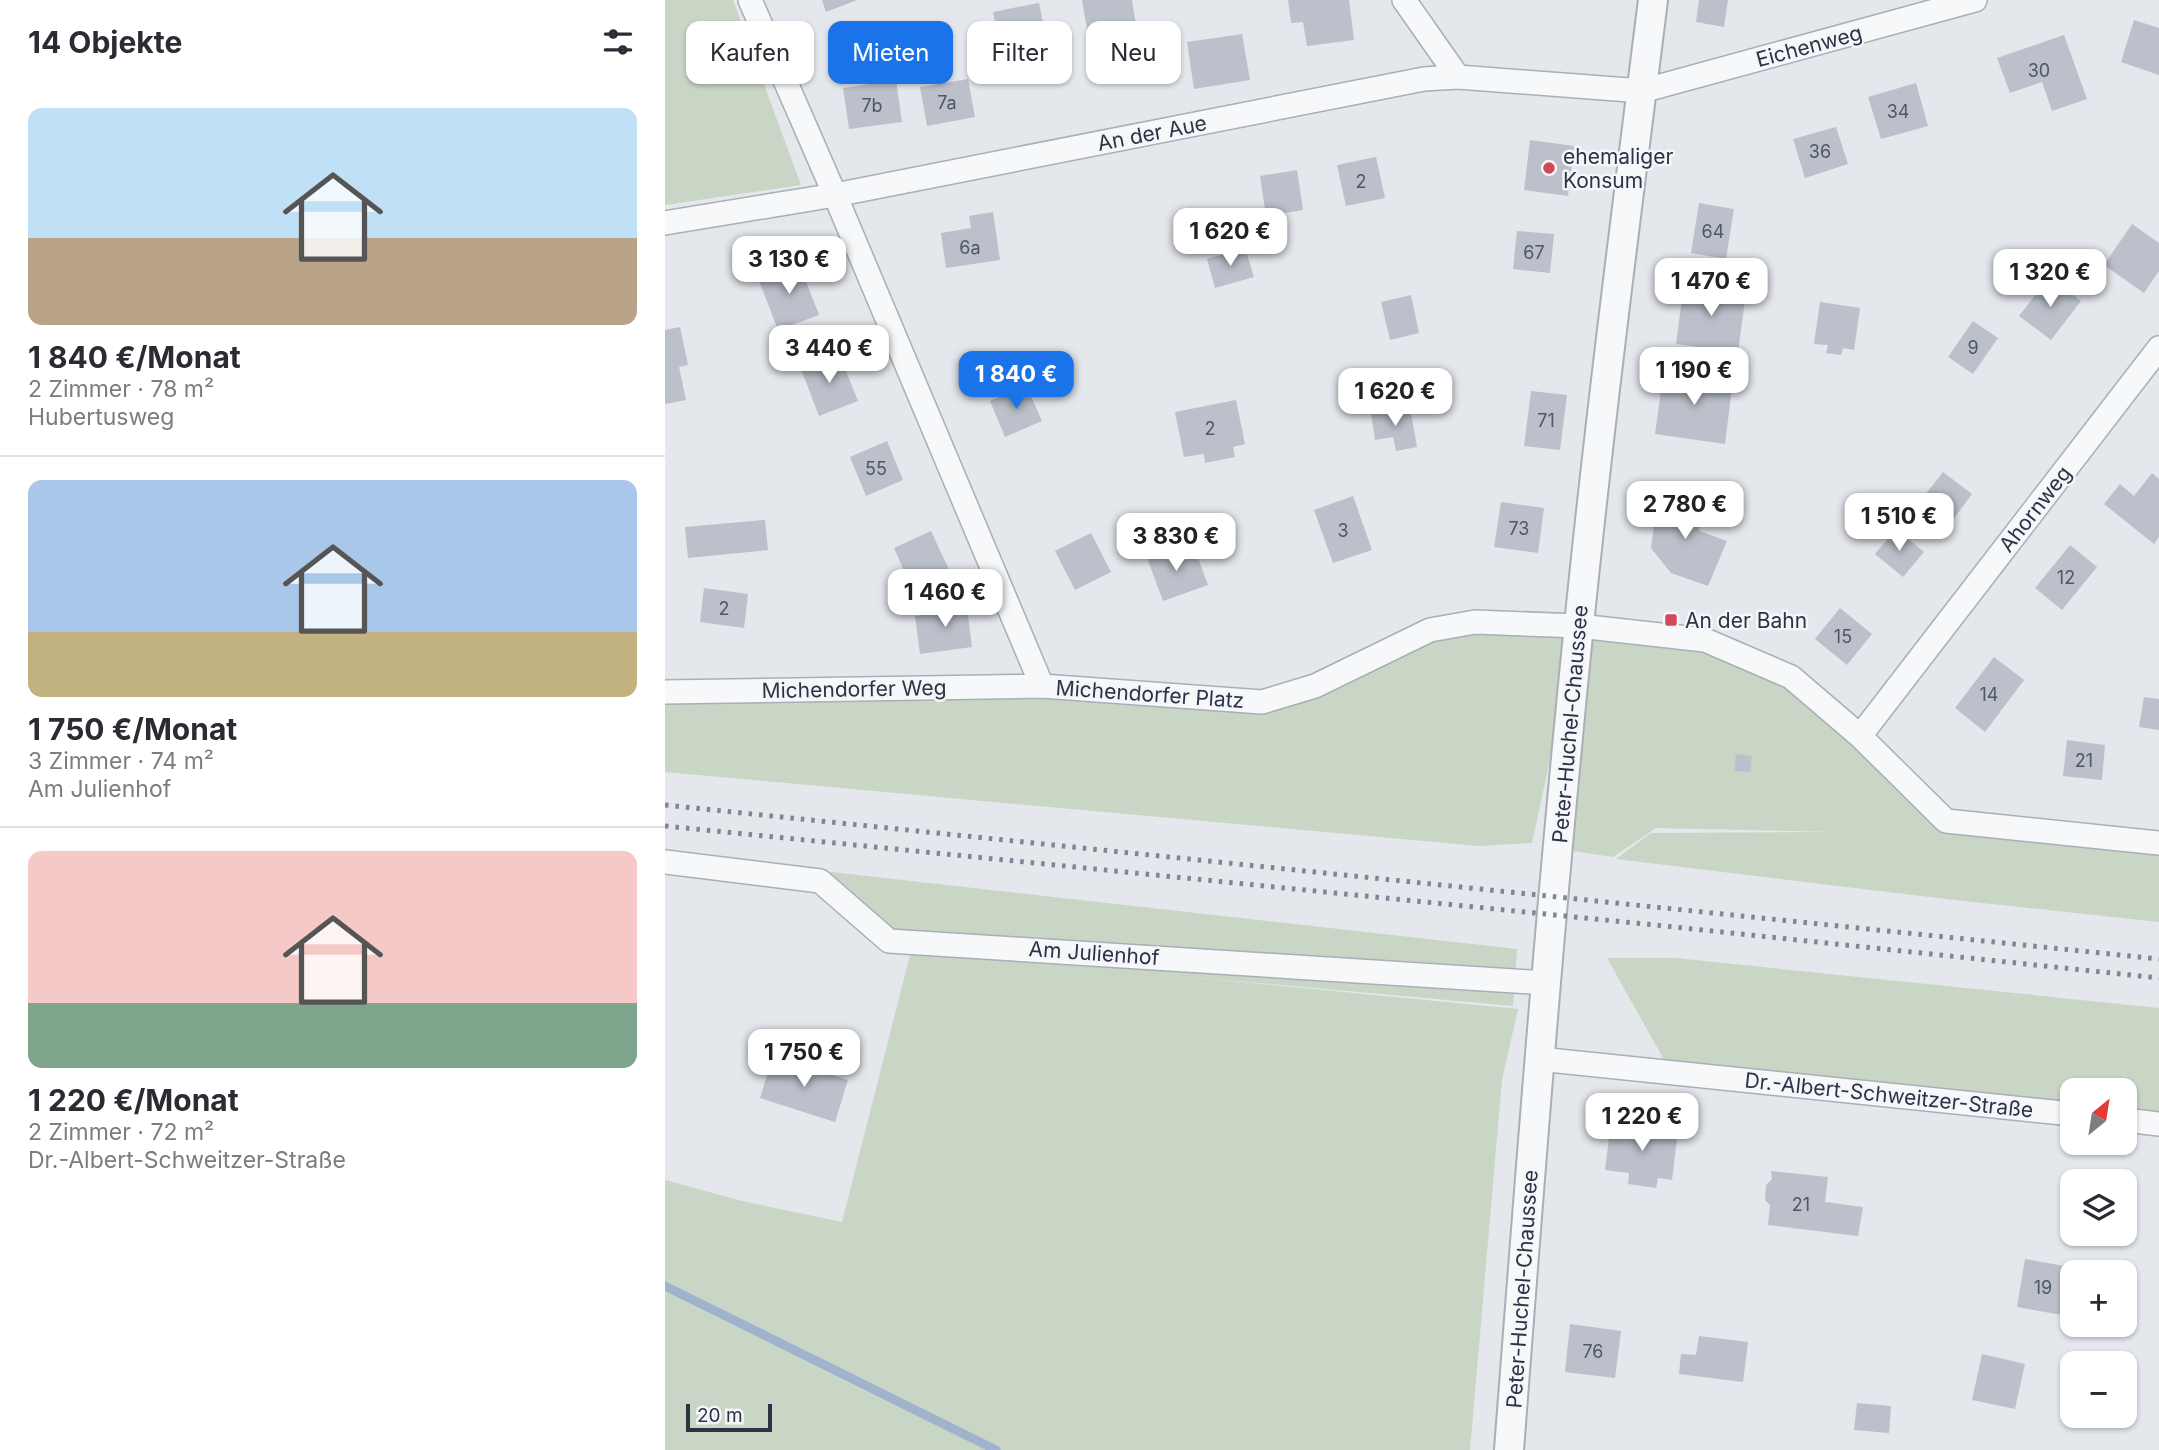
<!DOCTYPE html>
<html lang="de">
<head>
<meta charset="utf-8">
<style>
	body { margin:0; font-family:Inter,sans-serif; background:#f7f7f7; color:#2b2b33; height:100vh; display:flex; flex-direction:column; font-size:26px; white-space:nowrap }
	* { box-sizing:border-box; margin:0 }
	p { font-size:23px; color:#7c7c81 }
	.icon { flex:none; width:38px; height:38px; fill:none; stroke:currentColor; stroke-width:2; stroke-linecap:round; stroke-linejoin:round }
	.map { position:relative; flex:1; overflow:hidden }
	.details { display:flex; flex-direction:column; background:#fff; width:665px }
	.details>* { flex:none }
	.banner { position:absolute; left:21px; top:21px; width:665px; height:63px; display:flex; gap:14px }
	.needle { width:46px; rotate:30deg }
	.buttons { position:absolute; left:1395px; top:1078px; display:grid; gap:14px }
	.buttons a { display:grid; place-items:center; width:77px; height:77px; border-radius:14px; background:#fff; box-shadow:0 2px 5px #0004; font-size:35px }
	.scale { position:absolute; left:21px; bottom:18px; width:86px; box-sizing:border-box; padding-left:7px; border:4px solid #2b3445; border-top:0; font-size:19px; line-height:24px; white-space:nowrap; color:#2b3445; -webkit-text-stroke:5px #f4f6f9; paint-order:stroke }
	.price { position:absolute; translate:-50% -60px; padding:0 16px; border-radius:14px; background:#fff; color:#222; font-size:23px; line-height:46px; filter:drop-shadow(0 2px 4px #0008) }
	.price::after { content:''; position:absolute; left:50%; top:42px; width:21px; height:16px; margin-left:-10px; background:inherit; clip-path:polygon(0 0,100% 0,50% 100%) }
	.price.on { background:#1a73e8; color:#fff }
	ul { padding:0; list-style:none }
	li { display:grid; align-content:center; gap:14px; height:371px; padding:0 28px }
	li+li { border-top:2px solid #e1e1e2 }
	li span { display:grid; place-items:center; height:217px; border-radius:14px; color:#555 }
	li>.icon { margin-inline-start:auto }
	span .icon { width:126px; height:126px; fill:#fffc; stroke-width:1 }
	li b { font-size:30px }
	h2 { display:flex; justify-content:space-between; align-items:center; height:84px; padding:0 28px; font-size:30px }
	.tag { padding:0 24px; border-radius:14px; background:#fff; box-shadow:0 2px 5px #0004; font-size:24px; line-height:63px }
	.tag.on { background:#1a73e8; color:#fff }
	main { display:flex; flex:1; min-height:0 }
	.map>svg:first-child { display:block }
</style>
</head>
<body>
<main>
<section class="details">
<h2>14 Objekte<svg class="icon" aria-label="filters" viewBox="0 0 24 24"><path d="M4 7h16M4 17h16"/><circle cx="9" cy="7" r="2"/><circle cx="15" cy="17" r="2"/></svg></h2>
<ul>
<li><span style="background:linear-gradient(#bfe0f5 60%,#b9a48a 0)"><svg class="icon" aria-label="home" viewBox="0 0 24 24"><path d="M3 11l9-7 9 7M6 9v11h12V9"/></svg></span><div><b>1 840 €/Monat</b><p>2 Zimmer · 78 m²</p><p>Hubertusweg</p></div></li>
<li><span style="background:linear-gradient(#a9c7e8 70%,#c2b280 0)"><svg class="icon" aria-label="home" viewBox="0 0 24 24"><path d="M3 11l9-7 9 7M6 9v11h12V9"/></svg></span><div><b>1 750 €/Monat</b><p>3 Zimmer · 74 m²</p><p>Am Julienhof</p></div></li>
<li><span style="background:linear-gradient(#f6c9c9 70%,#7fa58c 0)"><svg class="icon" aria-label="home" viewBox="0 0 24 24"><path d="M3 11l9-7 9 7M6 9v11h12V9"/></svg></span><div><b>1 220 €/Monat</b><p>2 Zimmer · 72 m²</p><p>Dr.-Albert-Schweitzer-Straße</p></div></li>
</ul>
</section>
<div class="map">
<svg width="1494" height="1450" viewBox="0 0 1494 1450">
	<rect width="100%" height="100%" fill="#e4e7ec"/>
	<!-- green -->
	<path fill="#c9d6c5" d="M0 0H68L136 185 0 205Z
		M810 622 914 626 867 843 813 846 0 772V692L377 686 597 702Z
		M920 636 1037 647 1124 686 1287 833 1494 855V922L1289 900 951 859 986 833 1169 832 991 828 948 857 900 850Z
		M157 871 852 949 848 1006 504 975 853 1009 837 1080 805 1450H0V1180L77 1201 177 1222 246 951Z
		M942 958H1010L1494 1008V1113L1460 1110V1090H1407V1105L1002 1065Z"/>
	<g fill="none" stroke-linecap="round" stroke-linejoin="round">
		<!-- stream -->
		<path stroke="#9fb4cc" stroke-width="9" d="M0 1286 331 1450"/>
	</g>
	<!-- building -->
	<path fill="#bbc0ca" d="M157 0H192L161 12Z
		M417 0H467L473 39 425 46Z
		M623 0H684L689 40 642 46 638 22 626 23Z
		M1034 0H1063L1059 27 1031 22Z
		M374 3 386 61 340 71 328 12Z
		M1469 20 1494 28V75L1456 62Z
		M577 34 585 80 529 89 522 42Z
		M1399 35 1422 99 1387 111 1377 82 1345 93 1332 58Z
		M303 79 310 117 262 126 255 87Z
		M231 80 237 122 184 129 178 88Z
		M1251 83 1263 126 1216 139 1203 97Z
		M1171 127 1183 164 1140 178 1128 139Z
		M865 140 909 146 903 196 859 190Z
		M711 157 720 198 681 206 672 165Z
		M632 170 638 210 601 216 595 176Z
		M1034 203 1069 209 1061 259 1026 253Z
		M328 212 335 260 281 268 276 233 306 228 304 216Z
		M1467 224 1494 243V271L1479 293 1439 265Z
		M852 231 889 234 885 273 848 269Z
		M580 248 589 277 550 288 542 259Z
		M134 263 154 315 113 330 93 278Z
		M1384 277 1416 301 1386 340 1354 316Z
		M1019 284 1081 293 1073 352 1011 344Z
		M746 295 754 333 725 340 716 302Z
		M1155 302 1195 308 1189 350 1178 348 1176 355 1161 353 1163 345 1149 344Z
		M1308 321 1333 338 1308 374 1283 357Z
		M15 327 23 365 14 367 21 400 0 404V330Z
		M174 354 193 401 154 416 136 369Z
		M999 369 1068 379 1060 444 990 434Z
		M361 385 377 421 340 437 325 401Z
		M866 391 902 395 895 450 859 446Z
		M571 400 580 444 568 447 570 457 540 463 539 454 519 457 510 412Z
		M745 407 752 447 731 451 728 437 710 440 706 413Z
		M222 441 238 480 201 496 185 457Z
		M1278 472 1307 494 1289 518 1260 495Z
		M1487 473 1494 479V537L1489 544 1439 504 1455 484 1469 496Z
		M688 496 707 550 668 563 649 510Z
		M993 497 1037 501 1034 531 1062 541 1043 586 1006 573 986 548Z
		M836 502 879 508 873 553 829 547Z
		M100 520 103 550 23 558 20 527Z
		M1231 529 1259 552 1238 577 1210 554Z
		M266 531 286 574 248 591 229 548Z
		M426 533 446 572 410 590 390 551Z
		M512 544 518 561 532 555 543 585 498 601 481 555Z
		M1405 545 1432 567 1397 610 1370 588Z
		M39 588 83 594 79 628 35 622Z
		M301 600 307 647 255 654 250 616 275 613 274 603Z
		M1175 608 1207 634 1182 665 1150 639Z
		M1329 657 1359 680 1320 732 1290 708Z
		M1479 697 1494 699V730L1474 727Z
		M1402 740 1440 745 1437 780 1398 776Z
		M1071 754 1087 756 1085 772 1069 771Z
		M108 1056 183 1080 170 1122 95 1098Z
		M946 1122 1013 1130 1007 1180 993 1178 991 1188 963 1184 964 1173 940 1170Z
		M1106 1171 1163 1177 1160 1202 1198 1207 1193 1236 1103 1225 1105 1205 1100 1200 1101 1185 1107 1179Z
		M1360 1259 1405 1267 1397 1315 1352 1307Z
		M905 1324 956 1331 950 1378 900 1372Z
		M1034 1336 1083 1342 1078 1382 1014 1374 1016 1354 1031 1355Z
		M1317 1354 1360 1364 1350 1409 1307 1400Z
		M1192 1403 1226 1406 1224 1433 1189 1430Z"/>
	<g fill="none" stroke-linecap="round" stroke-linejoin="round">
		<defs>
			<path id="minor" d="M85 0 170 195 377 686
				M739 0 793 77
				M0 223 170 195 759 79 793 77 977 91 1310 0
				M0 692 377 686 597 702 650 686 765 630 810 622 914 626 1040 640 1126 677 1195 736 1281 821 1494 843
				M1195 736 1494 348
				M0 862 155 881 224 941 881 983
				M874 1059 1407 1114
				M1460 1120 1494 1124"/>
			<path id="tertiary" d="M844 1450C865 1175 886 900 914 625 935 417 962 208 988 0"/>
		</defs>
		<!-- minor casing -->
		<use href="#minor" stroke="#a9aeb7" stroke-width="26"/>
		<!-- tertiary casing -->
		<use href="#tertiary" stroke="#a9aeb7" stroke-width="32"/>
		<!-- minor -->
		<use href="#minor" stroke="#f7f8fa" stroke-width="23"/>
		<!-- tertiary -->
		<use href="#tertiary" stroke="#f7f8fa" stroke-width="28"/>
		<!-- rail -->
		<path stroke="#7d8696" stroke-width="5" stroke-dasharray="3.5 7" stroke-linecap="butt" d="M0 805 1494 959
			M0 826 990 925 1494 978"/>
	</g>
	<!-- markers -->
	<g fill="#d1495b" stroke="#f4f6f9" stroke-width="2.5">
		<circle cx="884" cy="168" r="7"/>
		<rect x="999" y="613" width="14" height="14" rx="3.5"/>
	</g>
	<g text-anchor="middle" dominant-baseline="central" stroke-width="5" stroke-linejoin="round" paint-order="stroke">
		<!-- number labels -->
		<g font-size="18" fill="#4f5766">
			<text x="1374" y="70">30</text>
			<text x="282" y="102">7a</text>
			<text x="207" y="105">7b</text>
			<text x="1233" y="111">34</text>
			<text x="1155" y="151">36</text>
			<text x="696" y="181">2</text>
			<text x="1048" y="231">64</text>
			<text x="305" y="247">6a</text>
			<text x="869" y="252">67</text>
			<text x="1308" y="347">9</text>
			<text x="881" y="420">71</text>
			<text x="545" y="428">2</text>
			<text x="211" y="468">55</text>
			<text x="854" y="528">73</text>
			<text x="678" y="530">3</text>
			<text x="1401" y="577">12</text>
			<text x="59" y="608">2</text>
			<text x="1178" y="636">15</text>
			<text x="1324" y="694">14</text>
			<text x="1419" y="760">21</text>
			<text x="1136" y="1204">21</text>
			<text x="1378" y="1287">19</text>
			<text x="928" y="1351">76</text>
		</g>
		<!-- street labels -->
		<g font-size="21" fill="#2b3445" stroke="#f4f6f9">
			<text transform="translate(1144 46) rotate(-15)">Eichenweg</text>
			<text transform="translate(487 133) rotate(-11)">An der Aue</text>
			<text transform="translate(1370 509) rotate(-52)">Ahornweg</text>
			<text transform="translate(189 689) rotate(-1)">Michendorfer Weg</text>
			<text transform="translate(485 694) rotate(4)">Michendorfer Platz</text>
			<text transform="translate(905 724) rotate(-85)">Peter-Huchel-Chaussee</text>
			<text transform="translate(429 953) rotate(4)">Am Julienhof</text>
			<text transform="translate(1224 1095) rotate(6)">Dr.-Albert-Schweitzer-Straße</text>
			<text transform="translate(857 1289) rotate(-86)">Peter-Huchel-Chaussee</text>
		</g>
		<!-- poi labels -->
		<g font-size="21" fill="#2b3445" stroke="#f4f6f9" text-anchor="start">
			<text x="898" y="156">ehemaliger<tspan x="898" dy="24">Konsum</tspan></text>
			<text x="1020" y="620">An der Bahn</text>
		</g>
	</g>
</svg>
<div class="buttons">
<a><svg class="needle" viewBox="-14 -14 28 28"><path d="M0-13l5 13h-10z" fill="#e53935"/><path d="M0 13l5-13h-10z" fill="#7c7c81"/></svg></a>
<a><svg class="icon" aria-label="layers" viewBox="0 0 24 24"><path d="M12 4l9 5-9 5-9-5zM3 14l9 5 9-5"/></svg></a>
<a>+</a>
<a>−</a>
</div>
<div class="scale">20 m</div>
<b class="price" style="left:565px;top:268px">1 620 €</b>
<b class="price" style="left:124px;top:296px">3 130 €</b>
<b class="price" style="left:1385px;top:309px">1 320 €</b>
<b class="price" style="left:1046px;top:318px">1 470 €</b>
<b class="price" style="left:164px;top:385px">3 440 €</b>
<b class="price" style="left:1029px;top:407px">1 190 €</b>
<b class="price on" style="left:351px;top:411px">1 840 €</b>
<b class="price" style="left:730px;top:428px">1 620 €</b>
<b class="price" style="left:1020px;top:541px">2 780 €</b>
<b class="price" style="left:1234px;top:553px">1 510 €</b>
<b class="price" style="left:511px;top:573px">3 830 €</b>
<b class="price" style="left:280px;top:629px">1 460 €</b>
<b class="price" style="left:139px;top:1089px">1 750 €</b>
<b class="price" style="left:977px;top:1153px">1 220 €</b>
<div class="banner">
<a class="tag">Kaufen</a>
<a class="tag on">Mieten</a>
<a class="tag">Filter</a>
<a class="tag">Neu</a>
</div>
</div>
</main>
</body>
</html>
